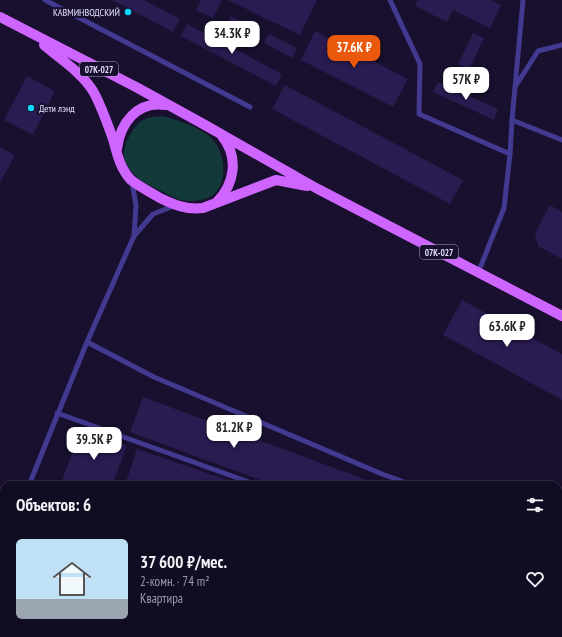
<!DOCTYPE html>
<html lang="ru">
<head>
<meta charset="utf-8">
<style>
	body { margin:0; font-family:"PT Sans Narrow",sans-serif; background:#1f1a2f; color:#f1f3f6; height:100vh; display:flex; flex-direction:column; font-size:15px; white-space:nowrap }
	* { box-sizing:border-box; margin:0 }
	p { font-size:13px; color:#9c9ba5 }
	.icon { flex:none; width:22px; height:22px; fill:none; stroke:currentColor; stroke-width:2; stroke-linecap:round; stroke-linejoin:round }
	.map { position:relative; flex:1; overflow:hidden }
	.side { position:absolute; left:0px; top:481px; width:562px; height:156px; display:flex; flex-direction:column; background:#120c22; border-radius:12px 12px 0 0; box-shadow:0 2px 6px #0003,0 0 0 1px #312c40 }
	.side>* { flex:none }
	.price { position:absolute; translate:-50% -34px; padding:0 9px; border-radius:8px; background:#fff; color:#222; font-size:13px; line-height:26px; filter:drop-shadow(0 1px 2px #0008) }
	.price::after { content:''; position:absolute; left:50%; top:24px; width:12px; height:9px; margin-left:-6px; background:inherit; clip-path:polygon(0 0,100% 0,50% 100%) }
	.price.selected { background:#ea580c; color:#fff }
	ul { padding:0; list-style:none }
	li { display:flex; align-items:center; gap:12px; height:100px; padding:0 16px }
	li+li { border-top:1px solid #312c40 }
	li span { display:grid; place-items:center; flex:none; width:112px; height:80px; border-radius:6px; color:#555 }
	li>.icon { margin-inline-start:auto }
	span .icon { width:48px; height:48px; fill:#fffc; stroke-width:1 }
	li b { font-size:17px }
	h2 { display:flex; justify-content:space-between; align-items:center; height:48px; padding:0 16px; font-size:17px }
	.map>svg:first-child { display:block }
</style>
</head>
<body>
<div class="map">
<svg width="562" height="637" viewBox="0 0 562 637">
	<rect width="100%" height="100%" fill="#18102e"/>
	<!-- green -->
	<path fill="#133839" d="M163 116C178 120 203 128 213 140 224 152 228 177 217 191 211 199 199 201 189 201 179 201 170 196 161 191 149 185 136 180 129 168 127 165 124 160 124 157 123 146 132 126 143 120 149 116 157 117 163 116Z"/>
	<!-- building -->
	<path fill="#2a1b51" d="M112 0H144L180 19 173 32Z
		M201 0H222L213 18 196 10Z
		M228 0H317L300 35Z
		M418 0H491L501 5 490 28 453 10 447 22 415 6Z
		M231 16 241 21 237 29 227 24Z
		M187 24 282 74 276 86 181 36Z
		M315 31 408 79 393 107 301 60Z
		M473 33 484 38 469 70 458 64Z
		M269 34 297 48 292 58 264 43Z
		M27 76 55 91 33 135 4 120Z
		M438 82 498 109 494 120 433 92Z
		M285 85 463 180 450 204 272 109Z
		M0 147 15 155 0 183Z
		M550 205 562 212V259L538 246 535 233Z
		M462 300 562 354V400L443 335Z
		M143 397 380 485H274L130 432Z
		M82 428 127 446 112 485H60Z
		M137 449 242 485H125Z
		M558 552 562 553V591L558 590Z
		M558 606 562 607V637H366L367 633H558Z
		M6 633H57L55 637H4Z
		M72 633H265L276 637H70Z
		M311 633H353L352 637H321Z"/>
	<g fill="none" stroke-linecap="round" stroke-linejoin="round">
		<!-- lane -->
		<path stroke="#423990" stroke-width="5" d="M45 0 250 107
			M390 0 420 64 419 114 510 154
			M515 87 538 51 562 45
			M512 120 562 140
			M132 182 136 205 134 236
			M174 206 153 214 134 236 87 342 154 377 382 474 412 485
			M478 273 504 208 510 154 512 120 523 0
			M57 413 257 485
			M29 485 87 342
			M558 540 562 541
			M0 560 4 550
			M558 598 562 599
			M273 633 284 637
			M363 637 365 633"/>
		<!-- primary -->
		<path stroke="#cf65ff" stroke-width="10" d="M0 17 136 87 205 125 316 188 562 316
			M44 45C60 59 81 72 93 91 100 103 108 125 113 139 117 154 120 168 131 180 140 187 150 192 160 198 174 205 187 210 203 208L276 180 307 186
			M117 149C120 123 137 101 165 105
			M217 202C235 183 239 157 222 136"/>
	</g>
	<!-- markers -->
	<g fill="#0ad7ff" stroke="#18102e" stroke-width="1.5">
		<circle cx="128" cy="12" r="4"/>
		<circle cx="31" cy="108" r="4"/>
	</g>
	<g text-anchor="middle" dominant-baseline="central" stroke-width="4" stroke-linejoin="round" paint-order="stroke">
		<!-- shield labels -->
		<g fill="#18102e" stroke="#a7a0c0" stroke-width="1">
			<rect x="80" y="62" width="38" height="14" rx="3"/>
			<rect x="420" y="245" width="38" height="14" rx="3"/>
		</g>
		<g font-size="9" font-weight="bold" fill="#e4deff">
			<text x="99" y="69">07К-027</text>
			<text x="439" y="252">07К-027</text>
		</g>
		<!-- poi labels -->
		<g font-size="10" fill="#e4deff" stroke="#18102e" text-anchor="end">
			<text x="120" y="12">КАВМИНВОДСКИЙ</text>
			<text x="39" y="108" text-anchor="start">Дети лэнд</text>
		</g>
	</g>
</svg>
<b class="price" style="left:232px;top:55px">34.3K ₽</b>
<b class="price selected" style="left:354px;top:69px">37.6K ₽</b>
<b class="price" style="left:466px;top:101px">57K ₽</b>
<b class="price" style="left:507px;top:348px">63.6K ₽</b>
<b class="price" style="left:234px;top:449px">81.2K ₽</b>
<b class="price" style="left:94px;top:461px">39.5K ₽</b>
<section class="side">
<h2>Объектов: 6<svg class="icon" aria-label="filters" viewBox="0 0 24 24"><path d="M4 7h16M4 17h16"/><circle cx="9" cy="7" r="2"/><circle cx="15" cy="17" r="2"/></svg></h2>
<ul>
<li><span style="background:linear-gradient(#bfe0f5 75%,#9aa5b1 0)"><svg class="icon" aria-label="home" viewBox="0 0 24 24"><path d="M3 11l9-7 9 7M6 9v11h12V9"/></svg></span><div><b>37 600 ₽/мес.</b><p>2-комн. · 74 m²</p><p>Квартира</p></div><svg class="icon" aria-label="heart" viewBox="0 0 24 24"><path d="M12 20l-8-8c-3-5 5-10 8-4 3-6 11-1 8 4z"/></svg></li>
</ul>
</section>
</div>
</body>
</html>
